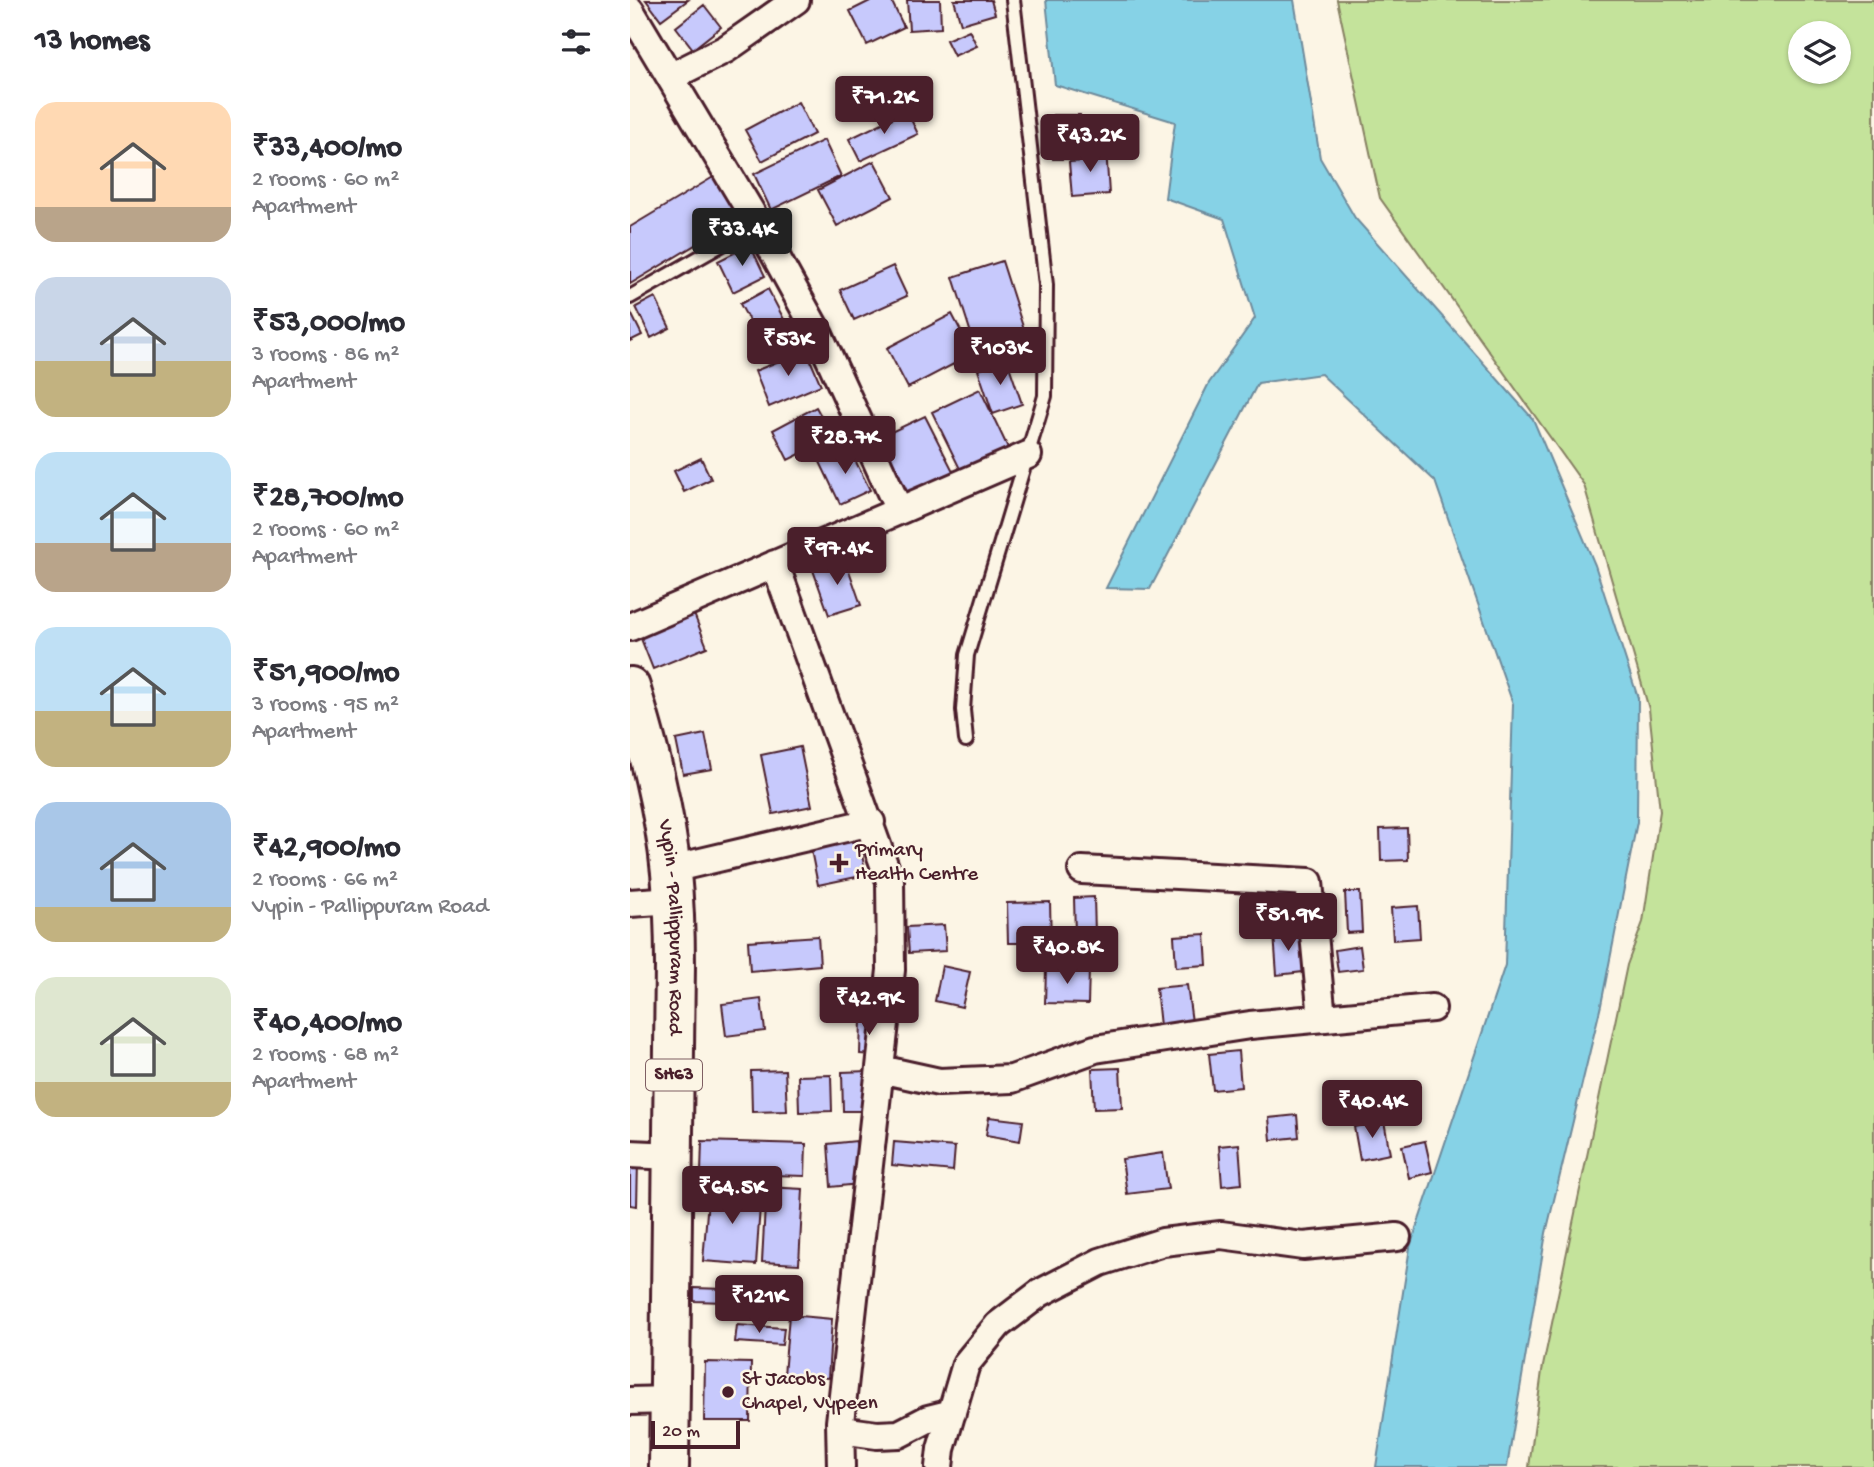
<!DOCTYPE html>
<html lang="en">
<head>
<meta charset="utf-8">
<style>
	body { margin:0; font-family:"Gochi Hand",sans-serif; background:#f2f2f3; color:#2b2b33; height:100vh; display:flex; flex-direction:column; font-size:26px; white-space:nowrap }
	* { box-sizing:border-box; margin:0 }
	p { font-size:23px; color:#7c7c81 }
	.icon { flex:none; width:38px; height:38px; fill:none; stroke:currentColor; stroke-width:2; stroke-linecap:round; stroke-linejoin:round }
	.map { position:relative; flex:1; overflow:hidden }
	.sheet { display:flex; flex-direction:column; background:#fff; width:630px }
	.sheet>* { flex:none }
	.tools { position:absolute; left:1158px; top:21px; display:grid; gap:14px }
	.tools a { display:grid; place-items:center; width:63px; height:63px; border-radius:50%; background:#fff; box-shadow:0 2px 5px #0004; font-size:35px }
	.scale { position:absolute; left:21px; bottom:18px; width:89px; box-sizing:border-box; padding-left:7px; border:4px solid #4a1f2b; border-top:0; font-size:19px; line-height:24px; white-space:nowrap; color:#4a1f2b; -webkit-text-stroke:5px #fcf5e5; paint-order:stroke }
	.price { position:absolute; translate:-50% -60px; padding:0 16px; border-radius:7px; background:#4a1f2b; color:#fff; font-size:23px; line-height:46px; filter:drop-shadow(0 2px 4px #0008) }
	.price::after { content:''; position:absolute; left:50%; top:42px; width:21px; height:16px; margin-left:-10px; background:inherit; clip-path:polygon(0 0,100% 0,50% 100%) }
	.price.on { background:#222; color:#fff }
	ul { padding:0; list-style:none }
	li { display:flex; align-items:center; gap:21px; height:175px; padding:0 35px }
	li span { display:grid; place-items:center; flex:none; width:196px; height:140px; border-radius:21px; color:#555 }
	li>.icon { margin-inline-start:auto }
	span .icon { width:84px; height:84px; fill:#fffc; stroke-width:1 }
	li b { font-size:30px }
	h2 { display:flex; justify-content:space-between; align-items:center; height:84px; padding:0 35px; font-size:30px }
	main { display:flex; flex:1; min-height:0 }
	.map>svg:first-child { display:block }
</style>
</head>
<body>
<main>
<section class="sheet">
<h2>13 homes<svg class="icon" aria-label="filters" viewBox="0 0 24 24"><path d="M4 7h16M4 17h16"/><circle cx="9" cy="7" r="2"/><circle cx="15" cy="17" r="2"/></svg></h2>
<ul>
<li><span style="background:linear-gradient(#ffd9b3 75%,#b9a48a 0)"><svg class="icon" aria-label="home" viewBox="0 0 24 24"><path d="M3 11l9-7 9 7M6 9v11h12V9"/></svg></span><div><b>₹33,400/mo</b><p>2 rooms · 60 m²</p><p>Apartment</p></div></li>
<li><span style="background:linear-gradient(#c9d6e8 60%,#c2b280 0)"><svg class="icon" aria-label="home" viewBox="0 0 24 24"><path d="M3 11l9-7 9 7M6 9v11h12V9"/></svg></span><div><b>₹53,000/mo</b><p>3 rooms · 86 m²</p><p>Apartment</p></div></li>
<li><span style="background:linear-gradient(#bfe0f5 65%,#b9a48a 0)"><svg class="icon" aria-label="home" viewBox="0 0 24 24"><path d="M3 11l9-7 9 7M6 9v11h12V9"/></svg></span><div><b>₹28,700/mo</b><p>2 rooms · 60 m²</p><p>Apartment</p></div></li>
<li><span style="background:linear-gradient(#bfe0f5 60%,#c2b280 0)"><svg class="icon" aria-label="home" viewBox="0 0 24 24"><path d="M3 11l9-7 9 7M6 9v11h12V9"/></svg></span><div><b>₹51,900/mo</b><p>3 rooms · 95 m²</p><p>Apartment</p></div></li>
<li><span style="background:linear-gradient(#a9c7e8 75%,#c2b280 0)"><svg class="icon" aria-label="home" viewBox="0 0 24 24"><path d="M3 11l9-7 9 7M6 9v11h12V9"/></svg></span><div><b>₹42,900/mo</b><p>2 rooms · 66 m²</p><p>Vypin - Pallippuram Road</p></div></li>
<li><span style="background:linear-gradient(#dfe7d0 75%,#c2b280 0)"><svg class="icon" aria-label="home" viewBox="0 0 24 24"><path d="M3 11l9-7 9 7M6 9v11h12V9"/></svg></span><div><b>₹40,400/mo</b><p>2 rooms · 68 m²</p><p>Apartment</p></div></li>
</ul>
</section>
<div class="map">
<svg width="1244" height="1467" viewBox="0 0 1244 1467">
	<rect width="100%" height="100%" fill="#fcf5e5"/>
	<filter id="ink" filterUnits="userSpaceOnUse"><feTurbulence type="fractalNoise" baseFrequency=".0143" numOctaves="2"/><feDisplacementMap in="SourceGraphic" scale="14" xChannelSelector="R" yChannelSelector="G"/><feConvolveMatrix kernelMatrix="1 2 1 2 8 2 1 2 1" color-interpolation-filters="sRGB"/></filter>
	<g filter="url(#ink)">
		<!-- green -->
		<path fill="#c4e39b" stroke="#878163" stroke-width="2" fill-rule="evenodd" d="M707 0H1244V1467H899L912 1371 997 965 1013 922 1030 811 1019 709 954 485 750 198ZM1171 33H1209V72H1171Z"/>
		<!-- water -->
		<path fill="#86d2e6" stroke="#6e8a9b" stroke-width="2" d="M416 0H664L690 158 725 218 903 419 965 565 1008 698 1007 822 971 1005 916 1233 877 1467H746L780 1247 875 965 883 704 805 481 691 374 628 383 520 589 476 588 579 383 625 318 594 219 535 198 545 122 425 85Z"/>
		<!-- building -->
		<path fill="#c7c9fc" stroke="#4a1f2b" stroke-width="2" d="M16 0H58L31 20Z
			M242 0H261L274 27 237 45 220 11Z
			M277 0H310L311 28 279 30Z
			M324 0H361L365 14 331 24Z
			M74 5 91 27 63 49 46 27Z
			M339 30 347 46 324 56 316 40Z
			M168 102 184 134 132 161 115 130Z
			M277 111 288 134 230 161 219 139Z
			M423 115H450V159H423Z
			M194 140 211 176 141 210 124 174Z
			M476 148 479 194 442 197 439 162 453 161V150Z
			M244 161 263 197 207 226 188 190Z
			M85 176 110 218 0 284V227Z
			M120 245 135 276 103 292 88 261Z
			M372 261 394 330 345 346 323 277Z
			M263 266 277 296 224 320 210 290Z
			M138 289 167 344 140 359 110 304Z
			M25 297 40 328 21 338 6 307Z
			M0 311 12 335 0 341Z
			M322 314 343 354 278 388 257 348Z
			M176 350 191 385 139 407 125 371Z
			M377 360 392 404 363 414 348 370Z
			M350 389 380 452 333 475 302 412Z
			M186 407 196 425 185 431 194 447 181 454 178 450 158 460 143 430Z
			M295 416 325 475 273 500 244 440Z
			M219 448 240 490 210 504 190 462Z
			M71 458 81 479 54 492 44 471Z
			M215 559 231 605 199 615 183 570Z
			M64 614 77 647 23 669 10 636Z
			M75 734 82 769 53 774 46 740Z
			M170 747 182 806 143 814 131 755Z
			M777 828 778 860 751 861 750 829Z
			M229 840 236 875 188 885 181 850Z
			M715 892H730L732 932 717 933Z
			M464 897 465 934H445L444 898Z
			M420 902 421 943H378L377 903Z
			M788 906 790 938 763 940 761 908Z
			M314 925 316 951 279 953 277 927Z
			M670 932 673 972 647 975 644 934Z
			M575 934 577 965 546 967 544 936Z
			M188 936 190 965 120 971 118 941Z
			M730 946 733 969 708 972 705 950Z
			M312 966 340 972 332 1007 305 1001Z
			M416 968 459 969 458 1004 415 1003Z
			M557 985 562 1022 530 1026 526 988Z
			M131 999 135 1031 96 1036 92 1004Z
			M231 1019 249 1020 247 1055 230 1054Z
			M608 1051 611 1087 583 1090 579 1054Z
			M490 1068 492 1108 464 1109 462 1069Z
			M155 1070 157 1111 122 1112 121 1071Z
			M238 1071V1111H213L212 1072Z
			M201 1075 202 1111 169 1112 168 1076Z
			M667 1115 669 1137 641 1140 639 1118Z
			M359 1117 393 1121 390 1141 356 1135Z
			M754 1121 760 1154 730 1160 724 1127Z
			M72 1141 176 1144 175 1176 71 1173Z
			M226 1141 229 1184 201 1187 198 1144Z
			M795 1141 802 1172 779 1178 772 1146Z
			M264 1142 325 1147 323 1171 262 1165Z
			M609 1144 612 1184 592 1186 589 1146Z
			M533 1153 538 1189 497 1194 492 1159Z
			M0 1161H8L7 1206 0 1205Z
			M79 1187 131 1191 126 1265 73 1261Z
			M136 1187 173 1189 169 1264 132 1262Z
			M64 1288 126 1290V1303L64 1301Z
			M159 1315 202 1319 198 1378 154 1375Z
			M107 1325 154 1328 152 1345 105 1342Z
			M75 1362 121 1363 120 1421H74Z"/>
		<g fill="none" stroke-linecap="round" stroke-linejoin="round">
			<defs>
				<path id="service" d="M0 297 128 224
					M336 740 333 710 337 655 415 396 416 285 383 0"/>
				<path id="minor" d="M0 10 128 224 189 335 269 510
					M40 77 96 49 166 0
					M145 564 260 881 261 970 210 1422 211 1467
					M0 627 398 455
					M41 869 241 822
					M452 870 679 882 692 1018
					M0 903 44 900
					M250 1069 309 1082 382 1079 465 1049 620 1025 802 1008
					M0 1154 43 1156
					M0 1401 40 1400
					M211 1430 247 1435 269 1434 298 1419 322 1413
					M309 1467 311 1449 336 1364 368 1325 410 1293 470 1262 533 1242 591 1235 673 1246 767 1237"/>
				<g id="primary">
					<path id="s1" d="M0 687C18 747 35 810 41 873 44 903 45 934 45 965L39 1467"/>
				</g>
			</defs>
			<!-- service casing -->
			<use href="#service" stroke="#4a1f2b" stroke-width="18"/>
			<!-- minor casing -->
			<use href="#minor" stroke="#4a1f2b" stroke-width="32"/>
			<!-- primary casing -->
			<use href="#primary" stroke="#4a1f2b" stroke-width="44"/>
			<!-- service -->
			<use href="#service" stroke="#fcf5e5" stroke-width="12"/>
			<!-- minor -->
			<use href="#minor" stroke="#fcf5e5" stroke-width="26"/>
			<!-- primary -->
			<use href="#primary" stroke="#fcf5e5" stroke-width="38"/>
		</g>
	</g>
	<!-- markers -->
	<g fill="#4a1f2b" stroke="#fcf5e5" stroke-width="2.5">
		<path d="M205.5 852.5h7v7h7v7h-7v7h-7v-7h-7v-7h7z"/>
		<circle cx="98" cy="1392" r="7"/>
	</g>
	<g text-anchor="middle" dominant-baseline="central" stroke-width="5" stroke-linejoin="round" paint-order="stroke">
		<!-- shield labels -->
		<rect fill="#fcf5e5" stroke="#7f5f63" stroke-width="2" x="16" y="1059.5" width="56" height="31" rx="5"/>
		<g font-size="19" font-weight="bold" fill="#4a1f2b">
			<text x="44" y="1075">SH63</text>
		</g>
		<!-- poi labels -->
		<g font-size="21" fill="#4a1f2b" stroke="#fcf5e5" text-anchor="start">
			<text x="225" y="851">Primary<tspan x="225" dy="24">Health Centre</tspan></text>
			<text x="112" y="1380">St Jacobs<tspan x="112" dy="24">Chapel, Vypeen</tspan></text>
		</g>
		<!-- street labels -->
		<g font-size="21" fill="#4a1f2b" stroke="#fcf5e5">
			<text stroke="none"><textPath href="#s1" startOffset="245">Vypin - Pallippuram Road</textPath></text>
		</g>
	</g>
</svg>
<div class="tools">
<a><svg class="icon" aria-label="layers" viewBox="0 0 24 24"><path d="M12 4l9 5-9 5-9-5zM3 14l9 5 9-5"/></svg></a>
</div>
<div class="scale">20 m</div>
<b class="price" style="left:254px;top:136px">₹71.2K</b>
<b class="price" style="left:460px;top:174px">₹43.2K</b>
<b class="price on" style="left:112px;top:268px">₹33.4K</b>
<b class="price" style="left:158px;top:378px">₹53K</b>
<b class="price" style="left:370px;top:387px">₹103K</b>
<b class="price" style="left:215px;top:476px">₹28.7K</b>
<b class="price" style="left:207px;top:587px">₹97.4K</b>
<b class="price" style="left:658px;top:953px">₹51.9K</b>
<b class="price" style="left:437px;top:986px">₹40.8K</b>
<b class="price" style="left:239px;top:1037px">₹42.9K</b>
<b class="price" style="left:742px;top:1140px">₹40.4K</b>
<b class="price" style="left:102px;top:1226px">₹64.5K</b>
<b class="price" style="left:129px;top:1335px">₹121K</b>
</div>
</main>
</body>
</html>
